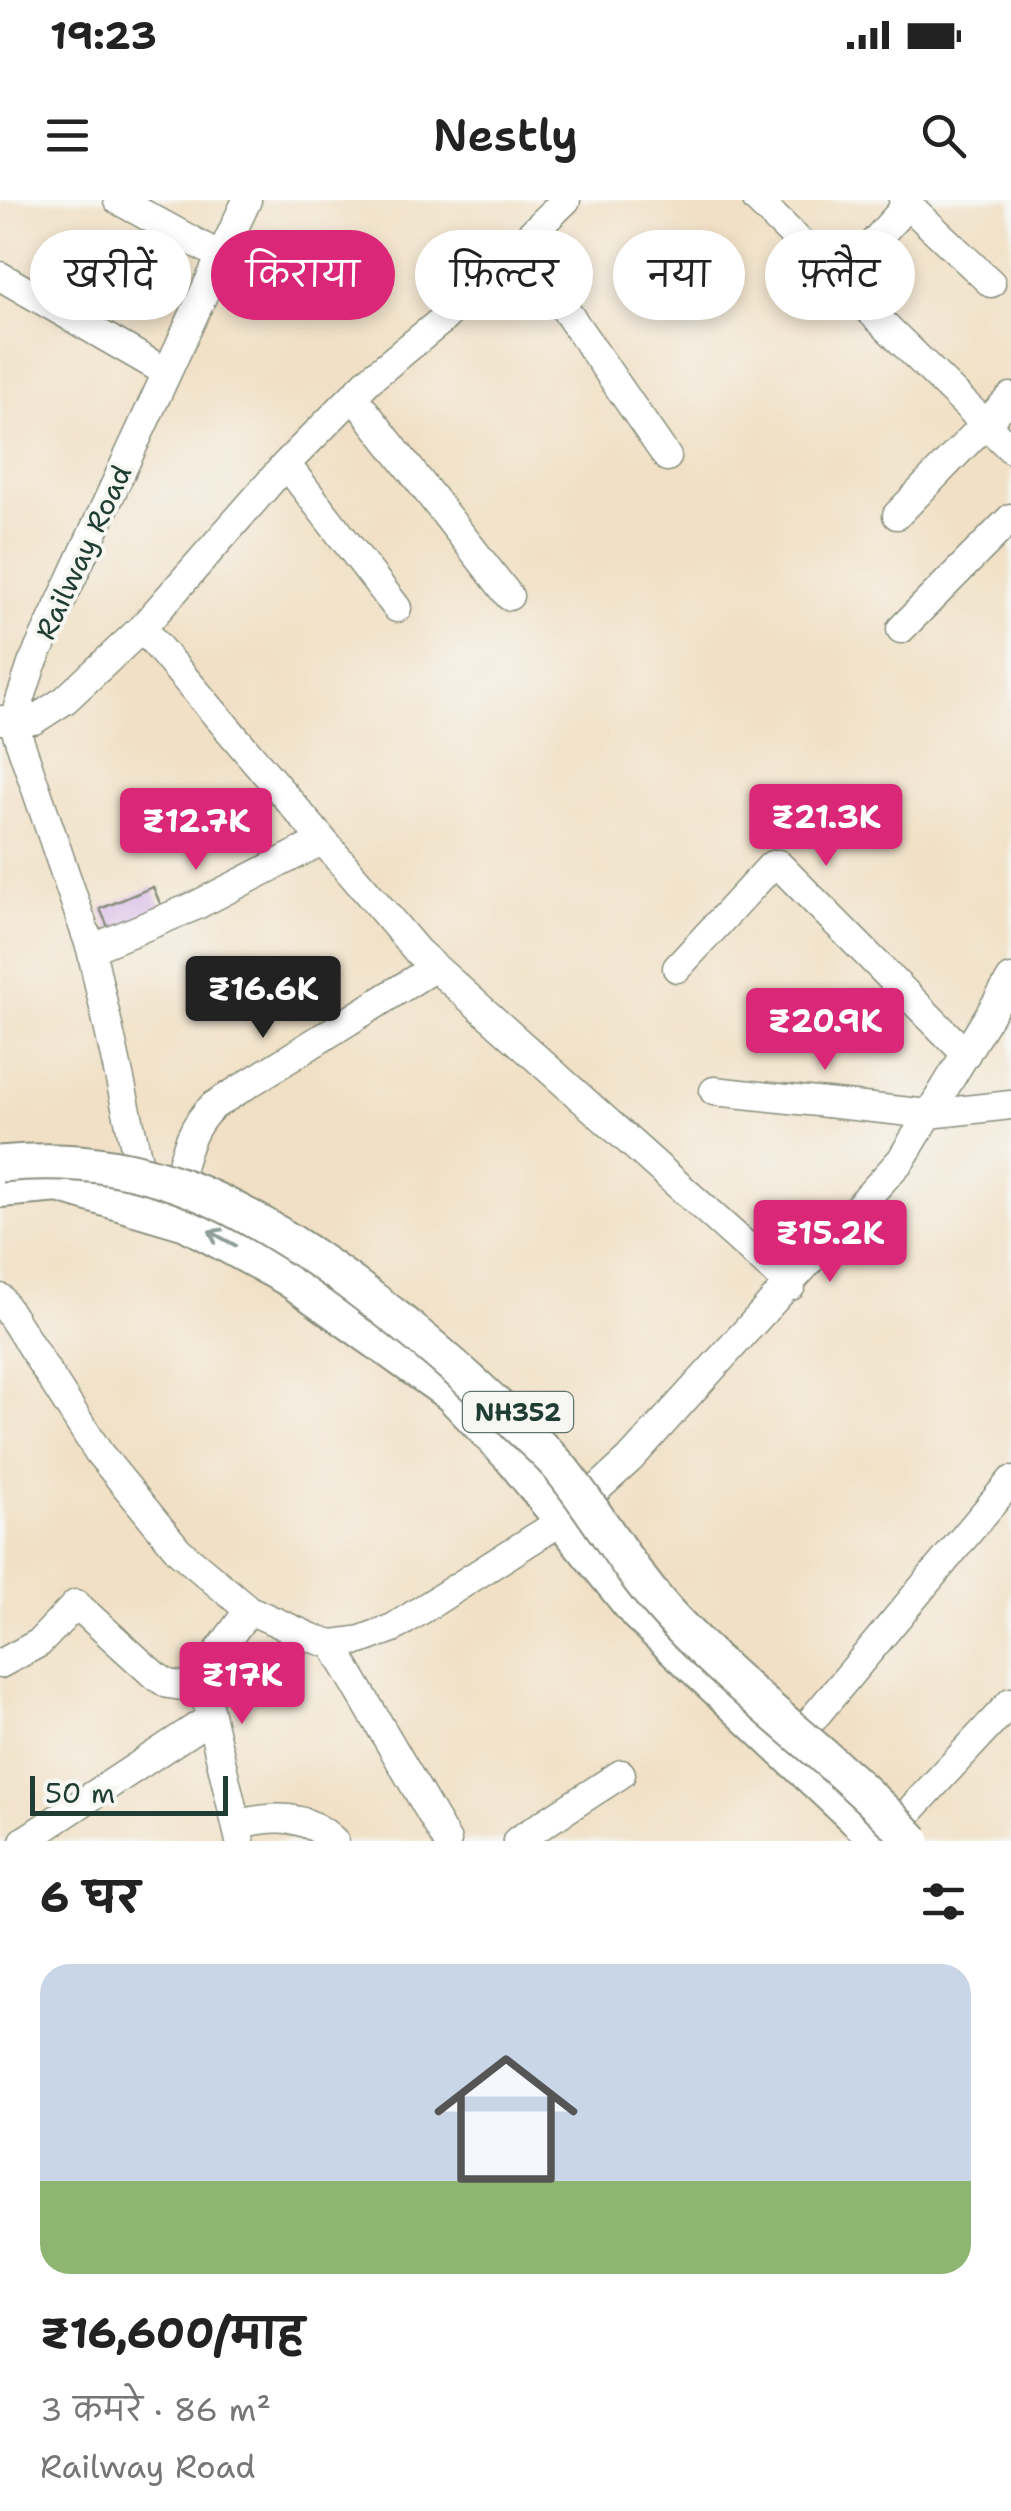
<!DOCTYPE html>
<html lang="hi">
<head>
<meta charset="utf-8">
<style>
	body { margin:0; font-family:"Shantell Sans","Playpen Sans Deva",sans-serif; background:#f6f6f6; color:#222; height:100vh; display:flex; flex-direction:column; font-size:38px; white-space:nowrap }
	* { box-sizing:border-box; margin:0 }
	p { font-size:32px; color:#767676 }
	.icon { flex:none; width:55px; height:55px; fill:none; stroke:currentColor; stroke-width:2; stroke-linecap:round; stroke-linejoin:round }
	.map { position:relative; height:1641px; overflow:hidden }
	.drawer { display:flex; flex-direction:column; background:#fff; flex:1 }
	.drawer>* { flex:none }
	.guide { position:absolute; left:30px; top:30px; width:952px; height:90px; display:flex; gap:20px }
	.scale { position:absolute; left:30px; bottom:25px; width:198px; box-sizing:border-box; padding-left:10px; border:5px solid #1f3d34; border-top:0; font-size:28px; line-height:35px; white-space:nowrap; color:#1f3d34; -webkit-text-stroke:8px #f6f6f2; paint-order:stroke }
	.price { position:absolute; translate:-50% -85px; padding:0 22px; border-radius:10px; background:#db2777; color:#fff; font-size:32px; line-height:65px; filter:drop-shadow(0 2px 5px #0008) }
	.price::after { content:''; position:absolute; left:50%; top:60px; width:30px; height:22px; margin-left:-15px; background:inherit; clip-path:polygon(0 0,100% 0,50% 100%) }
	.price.selected { background:#222; color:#fff }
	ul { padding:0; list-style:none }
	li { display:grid; align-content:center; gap:20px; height:530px; padding:0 40px }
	li span { display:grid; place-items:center; height:310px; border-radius:30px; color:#555 }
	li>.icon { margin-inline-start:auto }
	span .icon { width:180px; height:180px; fill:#fffc; stroke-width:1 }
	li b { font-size:42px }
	h2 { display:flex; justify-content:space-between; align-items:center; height:120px; padding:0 40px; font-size:42px }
	.tag { padding:0 35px; border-radius:45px; background:#fff; box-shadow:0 5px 15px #0003; font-size:35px; line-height:90px }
	.tag.selected { background:#db2777; color:#fff }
	.status { display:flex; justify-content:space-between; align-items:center; height:70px; padding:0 50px; background:#fff; direction:ltr }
	.status svg { height:28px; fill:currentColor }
	header { display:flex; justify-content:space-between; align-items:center; height:130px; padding:0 40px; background:#fff; font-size:45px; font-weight:600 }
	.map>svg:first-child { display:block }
</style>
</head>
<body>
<div class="status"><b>19:23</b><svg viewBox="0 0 49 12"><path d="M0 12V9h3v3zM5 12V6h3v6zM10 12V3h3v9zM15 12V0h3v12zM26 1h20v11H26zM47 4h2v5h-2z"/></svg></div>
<header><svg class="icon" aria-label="menu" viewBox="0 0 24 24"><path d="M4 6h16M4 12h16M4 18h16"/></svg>Nestly<svg class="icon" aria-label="search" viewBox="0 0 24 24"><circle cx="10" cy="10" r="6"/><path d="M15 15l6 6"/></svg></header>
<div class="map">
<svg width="1011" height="1641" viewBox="0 0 1011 1641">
	<rect width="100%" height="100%" fill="#f6f6f2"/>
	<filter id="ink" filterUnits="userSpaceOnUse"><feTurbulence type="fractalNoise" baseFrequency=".01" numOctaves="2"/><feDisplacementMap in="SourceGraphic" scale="20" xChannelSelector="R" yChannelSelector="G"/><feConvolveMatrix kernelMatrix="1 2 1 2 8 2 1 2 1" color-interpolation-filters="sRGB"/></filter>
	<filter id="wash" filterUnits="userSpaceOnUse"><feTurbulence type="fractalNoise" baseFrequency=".0048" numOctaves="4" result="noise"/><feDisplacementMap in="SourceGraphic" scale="40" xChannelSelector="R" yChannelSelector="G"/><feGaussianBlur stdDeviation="2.25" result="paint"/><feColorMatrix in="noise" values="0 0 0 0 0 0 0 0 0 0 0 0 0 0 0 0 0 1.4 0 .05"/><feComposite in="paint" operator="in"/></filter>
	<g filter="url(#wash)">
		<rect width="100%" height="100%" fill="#f1e0c5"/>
		<g id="blocks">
			<!-- building -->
			<path fill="#d3b1e5" d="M153 687 166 717 114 740 100 709Z"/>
		</g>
	</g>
	<g filter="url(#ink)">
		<use href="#blocks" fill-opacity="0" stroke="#888e7c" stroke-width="2.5"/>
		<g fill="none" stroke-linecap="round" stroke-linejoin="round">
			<defs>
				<path id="minor" d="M118 0 220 56
					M757 0 1011 249
					M903 0 991 83
					M520 44 667 257
					M0 76 166 172
					M840 80 908 4
					M353 196 509 396
					M286 264 397 408
					M897 315 1011 197
					M142 428 418 752 791 1086
					M901 429 1011 318
					M0 520H34L65 500 142 428 286 264 369 180 441 121 566 0
					M91 749 195 706 322 641
					M677 768 772 665 778 664 966 854
					M714 891 929 914 1011 905
					M177 982C185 953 190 927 213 906L435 767
					M144 988 91 749 13 522 32 464 247 0
					M0 1098 99 1253 179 1351 249 1410 312 1438 332 1444 361 1440 393 1428 563 1320 630 1259 901 960 1011 779
					M332 1444 447 1641
					M0 1464 39 1443 76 1404 154 1475 168 1484 204 1489
					M806 1527 1011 1281
					M906 1615 1011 1502
					M237 1624C273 1616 305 1613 334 1641
					M24 1641 209 1519
					M240 1641 204 1489 215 1456 249 1410
					M517 1641 621 1574"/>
				<path id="highway" d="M0 986 59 981 187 1019 290 1075 454 1192 514 1255 641 1412 885 1641"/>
			</defs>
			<!-- minor casing -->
			<use href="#minor" stroke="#888e7c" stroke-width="31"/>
			<!-- highway casing -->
			<use href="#highway" stroke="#888e7c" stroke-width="46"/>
			<!-- minor -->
			<use href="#minor" stroke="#fff" stroke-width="28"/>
			<!-- highway -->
			<use href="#highway" stroke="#fff" stroke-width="42"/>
			<defs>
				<path id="major-bridge" d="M0 964C61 958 121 963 179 985 294 1027 430 1140 517 1225 533 1241 552 1256 565 1274 603 1322 631 1375 674 1420 748 1499 839 1561 913 1641"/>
			</defs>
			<!-- major-bridge casing -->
			<use href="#major-bridge" stroke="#888e7c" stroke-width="39" stroke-linecap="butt"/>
			<!-- major-bridge -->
			<use href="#major-bridge" stroke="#fff" stroke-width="35"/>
		</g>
		<!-- one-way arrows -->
		<defs><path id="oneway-shaft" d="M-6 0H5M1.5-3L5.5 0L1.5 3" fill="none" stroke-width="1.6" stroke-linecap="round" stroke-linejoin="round" transform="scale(2.5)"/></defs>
		<use stroke="#8f9e9a" href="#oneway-shaft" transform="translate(222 1038) rotate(-151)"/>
	</g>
	<g text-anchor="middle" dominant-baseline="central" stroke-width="8" stroke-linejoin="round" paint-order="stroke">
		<!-- shield labels -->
		<rect fill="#f6f6f2" stroke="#60746d" stroke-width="2.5" x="463" y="1192" width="110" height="40" rx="8"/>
		<g font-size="25" font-weight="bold" fill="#1f3d34">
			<text x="518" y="1212">NH352</text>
		</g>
		<!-- street labels -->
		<g font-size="28" fill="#1f3d34" stroke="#f6f6f2">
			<text transform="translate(83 352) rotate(-65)">Railway Road</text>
		</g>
	</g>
</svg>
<div class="scale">50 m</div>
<b class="price" style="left:826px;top:669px">₹21.3K</b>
<b class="price" style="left:196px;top:673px">₹12.7K</b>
<b class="price selected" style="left:263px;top:841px">₹16.6K</b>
<b class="price" style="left:825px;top:873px">₹20.9K</b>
<b class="price" style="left:830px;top:1085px">₹15.2K</b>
<b class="price" style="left:242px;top:1527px">₹17K</b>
<div class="guide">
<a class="tag">खरीदें</a>
<a class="tag selected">किराया</a>
<a class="tag">फ़िल्टर</a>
<a class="tag">नया</a>
<a class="tag">फ़्लैट</a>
</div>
</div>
<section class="drawer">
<h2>6 घर<svg class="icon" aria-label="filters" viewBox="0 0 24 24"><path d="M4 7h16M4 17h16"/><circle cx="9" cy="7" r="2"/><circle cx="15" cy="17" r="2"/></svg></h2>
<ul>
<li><span style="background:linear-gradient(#c9d6e8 70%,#8fb573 0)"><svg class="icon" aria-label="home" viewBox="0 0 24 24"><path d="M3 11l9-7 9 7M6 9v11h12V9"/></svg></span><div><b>₹16,600/माह</b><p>3 कमरे · 86 m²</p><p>Railway Road</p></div></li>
</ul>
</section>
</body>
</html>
